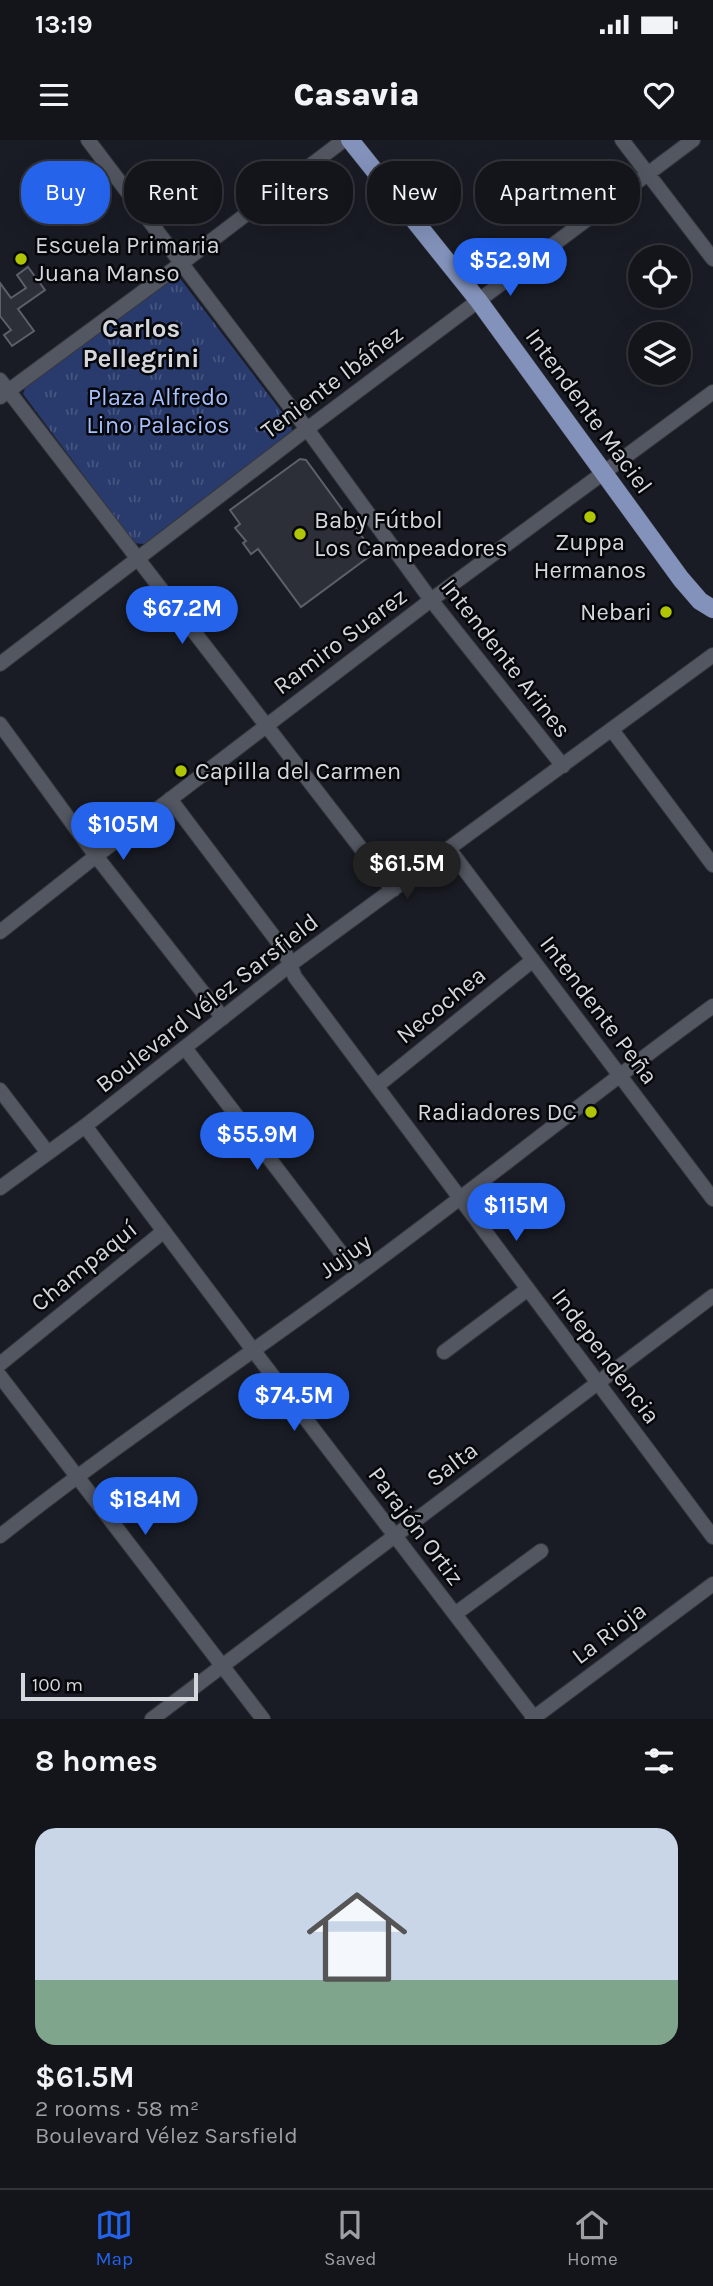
<!DOCTYPE html>
<html lang="en">
<head>
<meta charset="utf-8">
<style>
	body { margin:0; font-family:Karla,sans-serif; background:#202228; color:#f1f3f6; height:100vh; display:flex; flex-direction:column; font-size:26px; white-space:nowrap }
	* { box-sizing:border-box; margin:0 }
	p { font-size:23px; color:#9d9fa3 }
	.icon { flex:none; width:38px; height:38px; fill:none; stroke:currentColor; stroke-width:2; stroke-linecap:round; stroke-linejoin:round }
	.map { position:relative; height:1579px; overflow:hidden }
	.side { display:flex; flex-direction:column; background:#13151b; flex:1 }
	.side>* { flex:none }
	.banner { position:absolute; left:21px; top:21px; width:672px; height:63px; display:flex; gap:14px }
	.buttons { position:absolute; left:628px; top:105px; display:grid; gap:14px }
	.buttons a { display:grid; place-items:center; width:63px; height:63px; border-radius:50%; background:#13151b; box-shadow:0 7px 28px #0002,0 0 0 2px #32343a; font-size:35px }
	.scale { position:absolute; left:21px; bottom:18px; width:177px; box-sizing:border-box; padding-left:7px; border:4px solid #d4d7dc; border-top:0; font-size:19px; line-height:24px; white-space:nowrap; color:#d4d7dc; -webkit-text-stroke:5px #06070a; paint-order:stroke }
	.price { position:absolute; translate:-50% -60px; padding:0 16px; border-radius:24px; background:#2563eb; color:#fff; font-size:23px; line-height:46px; filter:drop-shadow(0 2px 4px #0008) }
	.price::after { content:''; position:absolute; left:50%; top:42px; width:21px; height:16px; margin-left:-10px; background:inherit; clip-path:polygon(0 0,100% 0,50% 100%) }
	.price.active { background:#222; color:#fff }
	ul { padding:0; list-style:none }
	li { display:grid; align-content:center; gap:14px; height:371px; padding:0 35px }
	li+li { border-top:2px solid #32343a }
	li span { display:grid; place-items:center; height:217px; border-radius:21px; color:#555 }
	li>.icon { margin-inline-start:auto }
	span .icon { width:126px; height:126px; fill:#fffc; stroke-width:1 }
	li b { font-size:30px }
	h2 { display:flex; justify-content:space-between; align-items:center; height:84px; padding:0 35px; font-size:30px }
	.tag { padding:0 24px; border-radius:28px; background:#13151b; box-shadow:0 7px 28px #0002,0 0 0 2px #32343a; font-size:24px; line-height:63px }
	.tag.active { background:#2563eb; color:#fff }
	.status { display:flex; justify-content:space-between; align-items:center; height:49px; padding:0 35px; background:#13151b; direction:ltr }
	.status svg { height:19px; fill:currentColor }
	header { display:flex; justify-content:space-between; align-items:center; height:91px; padding:0 35px; background:#13151b; font-size:32px; font-weight:800 }
	.tab-bar { display:flex; justify-content:space-around; align-items:center; height:98px; border-top:2px solid #32343a; background:#13151b; font-size:19px; color:#9d9fa3 }
	.tab-bar a { display:grid; justify-items:center; gap:4px }
	.tab-bar .active { color:#2563eb }
	.map>svg:first-child { display:block }
</style>
</head>
<body>
<div class="status"><b>13:19</b><svg viewBox="0 0 49 12"><path d="M0 12V9h3v3zM5 12V6h3v6zM10 12V3h3v9zM15 12V0h3v12zM26 1h20v11H26zM47 4h2v5h-2z"/></svg></div>
<header><svg class="icon" aria-label="menu" viewBox="0 0 24 24"><path d="M4 6h16M4 12h16M4 18h16"/></svg>Casavia<svg class="icon" aria-label="heart" viewBox="0 0 24 24"><path d="M12 20l-8-8c-3-5 5-10 8-4 3-6 11-1 8 4z"/></svg></header>
<div class="map">
<svg width="713" height="1579" viewBox="0 0 713 1579">
	<defs>
		<pattern id="grass-tufts" width="24" height="20" patternUnits="userSpaceOnUse" patternTransform="scale(1.75)"><rect width="24" height="20" fill="#293a6c"/><path d="M3 7l-1-3M5 7V3M7 7l1-3M15 17l-1-3M17 17v-4M19 17l1-3" fill="none" stroke="#475680"/></pattern>
	</defs>
	<rect width="100%" height="100%" fill="#191c24"/>
	<!-- grass -->
	<path fill="url(#grass-tufts)" d="M179 137 291 284 292 291 144 404 134 403 23 254 25 248 172 138Z"/>
	<!-- building -->
	<path fill="#2c2f38" stroke="#5c606a" stroke-width="2" d="M28 127 45 150 18 169 34 191 12 206 4 195 11 190 0 176V143L11 158 26 148 17 135Z
		M300 319 306 320 374 413 301 467 258 409 251 414 243 403 246 401 235 388 240 384 230 370Z"/>
	<g fill="none" stroke-linecap="round" stroke-linejoin="round">
		<defs>
			<path id="minor" d="M88 0 307 289 431 460 563 626
				M622 0 713 119
				M0 240 393 750
				M0 257 182 123 344 0
				M0 524 307 289 693 0
				M0 584 96 716 223 878
				M612 590 713 725
				M170 659 284 810 295 837 713 1397
				M449 709 713 1059
				M0 792 96 716 431 460 713 252
				M185 908 358 1135
				M377 946 533 820
				M0 950 48 1013
				M85 986 253 1210 535 1579
				M0 1048 85 986 291 824 713 515
				M444 1212 528 1149
				M0 1224 164 1091
				M0 1236 263 1579
				M0 1396C116 1304 240 1222 359 1134 478 1047 593 953 713 866
				M455 1474 541 1411
				M152 1579 713 1156
				M532 1579 713 1444"/>
			<path id="major" d="M350 0 478 160 681 439 700 461 713 469"/>
		</defs>
		<!-- minor casing -->
		<use href="#minor" stroke="#37383f" stroke-width="16"/>
		<!-- major casing -->
		<use href="#major" stroke="#37383f" stroke-width="19"/>
		<!-- minor -->
		<use href="#minor" stroke="#535761" stroke-width="14"/>
		<!-- major -->
		<use href="#major" stroke="#8292ba" stroke-width="18"/>
	</g>
	<!-- markers -->
	<g fill="#afc506" stroke="#06070a" stroke-width="2.5">
		<circle cx="21" cy="119" r="7"/>
		<circle cx="590" cy="377" r="7"/>
		<circle cx="300" cy="394" r="7"/>
		<circle cx="666" cy="472" r="7"/>
		<circle cx="181" cy="631" r="7"/>
		<circle cx="591" cy="972" r="7"/>
	</g>
	<g text-anchor="middle" dominant-baseline="central" stroke-width="5" stroke-linejoin="round" paint-order="stroke">
		<!-- poi labels -->
		<g font-size="24" fill="#d4d7dc" stroke="#06070a" text-anchor="start">
			<text x="35" y="105">Escuela Primaria<tspan x="35" dy="28">Juana Manso</tspan></text>
			<text x="314" y="380">Baby Fútbol<tspan x="314" dy="28">Los Campeadores</tspan></text>
			<text x="590" y="402" text-anchor="middle">Zuppa<tspan x="590" dy="28">Hermanos</tspan></text>
			<text x="652" y="472" text-anchor="end">Nebari</text>
			<text x="195" y="631">Capilla del Carmen</text>
			<text x="577" y="972" text-anchor="end">Radiadores DC</text>
		</g>
		<!-- street labels -->
		<g font-size="24" fill="#d4d7dc" stroke="#06070a">
			<text transform="translate(332 242) rotate(-37)">Teniente Ibáñez</text>
			<text transform="translate(589 271) rotate(54)">Intendente Maciel</text>
			<text transform="translate(340 501) rotate(-37)">Ramiro Suarez</text>
			<text transform="translate(506 518) rotate(52)">Intendente Arines</text>
			<text transform="translate(207 863) rotate(-38)">Boulevard Vélez Sarsfield</text>
			<text transform="translate(441 865) rotate(-39)">Necochea</text>
			<text transform="translate(599 870) rotate(53)">Intendente Peña</text>
			<text transform="translate(345 1116) rotate(-36)">Jujuy</text>
			<text transform="translate(84 1126) rotate(-39)">Champaquí</text>
			<text transform="translate(606 1216) rotate(53)">Independencia</text>
			<text transform="translate(452 1324) rotate(-37)">Salta</text>
			<text transform="translate(416 1386) rotate(53)">Parajón Ortiz</text>
			<text transform="translate(609 1493) rotate(-37)">La Rioja</text>
		</g>
		<!-- park labels -->
		<g font-size="24" fill="#a6bffd" stroke="#06070a">
			<text x="158" y="257">Plaza Alfredo<tspan x="158" dy="28">Lino Palacios</tspan></text>
		</g>
		<!-- neighbourhood labels -->
		<g font-size="26" font-weight="bold" fill="#d4d7dc" stroke="#06070a">
			<text x="141" y="188">Carlos<tspan x="141" dy="30">Pellegrini</tspan></text>
		</g>
	</g>
</svg>
<div class="buttons">
<a><svg class="icon" aria-label="locate" viewBox="0 0 24 24"><circle cx="12" cy="12" r="6"/><path d="M12 2v4M12 18v4M2 12h4M18 12h4"/></svg></a>
<a><svg class="icon" aria-label="layers" viewBox="0 0 24 24"><path d="M12 4l9 5-9 5-9-5zM3 14l9 5 9-5"/></svg></a>
</div>
<div class="scale">100 m</div>
<b class="price" style="left:510px;top:158px">$52.9M</b>
<b class="price" style="left:182px;top:506px">$67.2M</b>
<b class="price" style="left:123px;top:722px">$105M</b>
<b class="price active" style="left:407px;top:761px">$61.5M</b>
<b class="price" style="left:257px;top:1032px">$55.9M</b>
<b class="price" style="left:516px;top:1103px">$115M</b>
<b class="price" style="left:294px;top:1293px">$74.5M</b>
<b class="price" style="left:145px;top:1397px">$184M</b>
<div class="banner">
<a class="tag active">Buy</a>
<a class="tag">Rent</a>
<a class="tag">Filters</a>
<a class="tag">New</a>
<a class="tag">Apartment</a>
</div>
</div>
<section class="side">
<h2>8 homes<svg class="icon" aria-label="filters" viewBox="0 0 24 24"><path d="M4 7h16M4 17h16"/><circle cx="9" cy="7" r="2"/><circle cx="15" cy="17" r="2"/></svg></h2>
<ul>
<li><span style="background:linear-gradient(#c9d6e8 70%,#7fa58c 0)"><svg class="icon" aria-label="home" viewBox="0 0 24 24"><path d="M3 11l9-7 9 7M6 9v11h12V9"/></svg></span><div><b>$61.5M</b><p>2 rooms · 58 m²</p><p>Boulevard Vélez Sarsfield</p></div></li>
</ul>
</section>
<nav class="tab-bar">
<a class="active"><svg class="icon" aria-label="map" viewBox="0 0 24 24"><path d="M3 6l6-2 6 2 6-2v14l-6 2-6-2-6 2zM9 4v14M15 6v14"/></svg>Map</a>
<a><svg class="icon" aria-label="saved" viewBox="0 0 24 24"><path d="M7 4h10v16l-5-4-5 4z"/></svg>Saved</a>
<a><svg class="icon" aria-label="home" viewBox="0 0 24 24"><path d="M3 11l9-7 9 7M6 9v11h12V9"/></svg>Home</a>
</nav>
</body>
</html>
